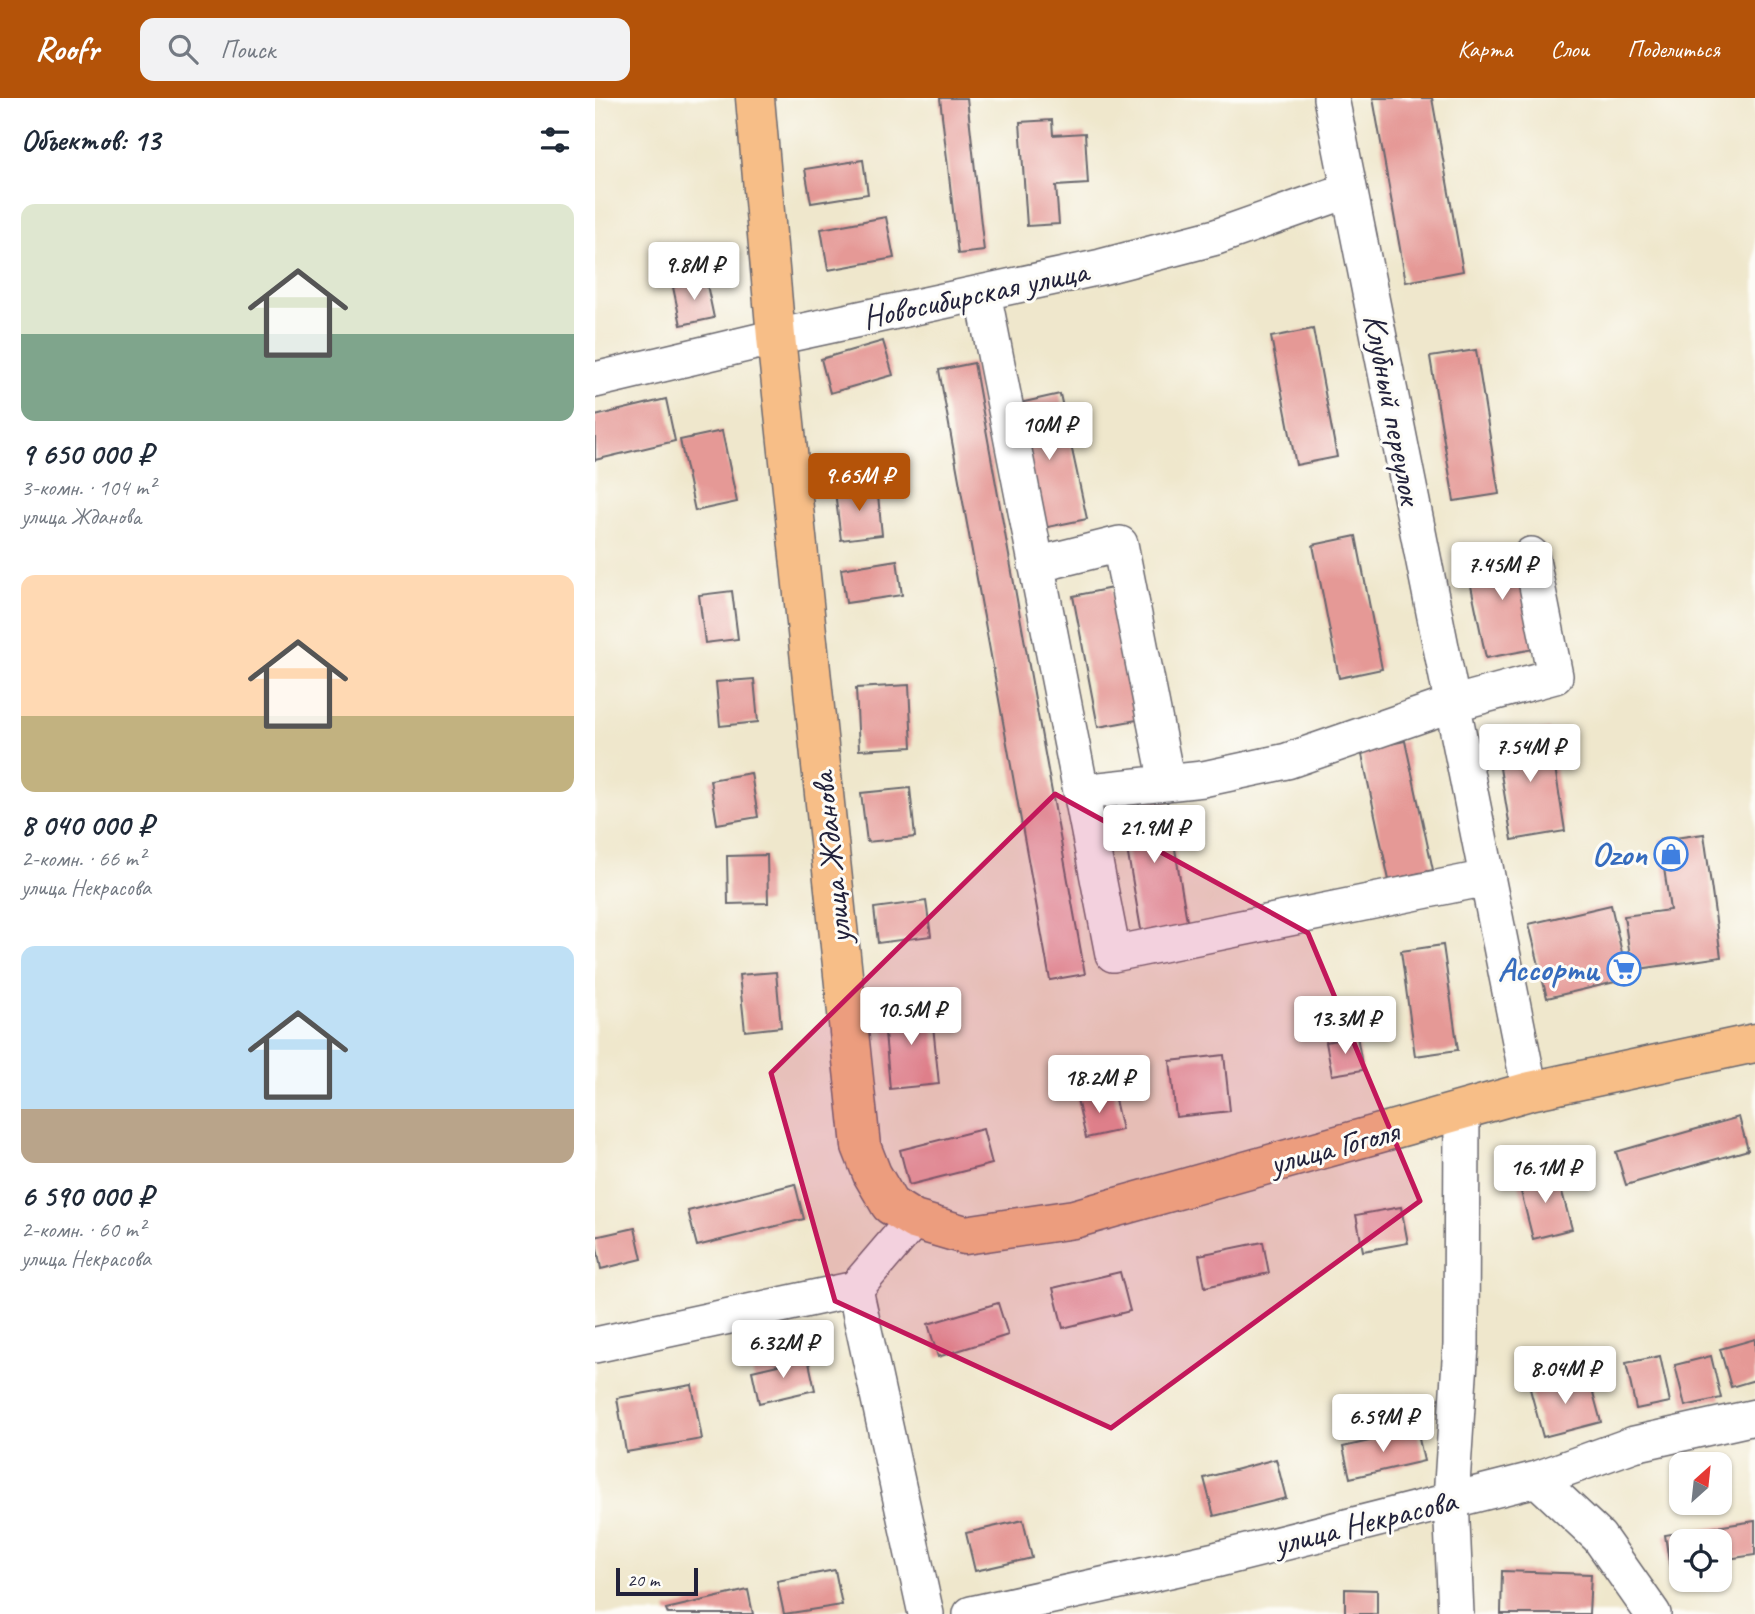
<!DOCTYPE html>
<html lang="ru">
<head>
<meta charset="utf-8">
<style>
	body { margin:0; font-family:Caveat,sans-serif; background:#f2f2f3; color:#1f2937; height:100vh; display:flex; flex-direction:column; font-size:26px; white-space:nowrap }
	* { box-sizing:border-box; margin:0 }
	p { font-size:23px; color:#747a83 }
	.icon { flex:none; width:38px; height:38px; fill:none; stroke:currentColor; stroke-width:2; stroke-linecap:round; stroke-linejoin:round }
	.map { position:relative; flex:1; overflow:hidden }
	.panel { display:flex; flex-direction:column; background:#fff; width:595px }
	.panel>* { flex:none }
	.needle { width:46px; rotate:27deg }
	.fabs { position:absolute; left:1074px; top:1354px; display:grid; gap:14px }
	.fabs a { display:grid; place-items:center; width:63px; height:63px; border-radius:14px; background:#fff; box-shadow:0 2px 5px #0004; font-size:35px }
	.scale { position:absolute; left:21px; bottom:18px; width:82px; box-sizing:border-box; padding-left:7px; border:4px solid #22223b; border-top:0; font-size:19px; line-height:24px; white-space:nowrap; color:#22223b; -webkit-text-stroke:5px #fdfcf7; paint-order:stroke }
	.price { position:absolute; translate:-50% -60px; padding:0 16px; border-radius:7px; background:#fff; color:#222; font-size:23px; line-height:46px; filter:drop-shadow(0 2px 4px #0008) }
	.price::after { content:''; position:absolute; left:50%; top:42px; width:21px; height:16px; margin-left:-10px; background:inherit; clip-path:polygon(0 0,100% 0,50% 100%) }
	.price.active { background:#b45309; color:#fff }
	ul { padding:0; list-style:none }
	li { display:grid; align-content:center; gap:14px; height:371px; padding:0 21px }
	li span { display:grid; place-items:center; height:217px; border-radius:14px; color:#555 }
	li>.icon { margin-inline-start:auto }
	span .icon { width:126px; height:126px; fill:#fffc; stroke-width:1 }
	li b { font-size:30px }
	h2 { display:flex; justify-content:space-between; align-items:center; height:84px; padding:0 21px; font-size:30px }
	header { display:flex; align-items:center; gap:42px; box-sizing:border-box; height:98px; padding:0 35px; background:#b45309; color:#fff }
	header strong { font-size:33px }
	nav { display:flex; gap:38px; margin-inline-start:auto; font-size:24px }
	.search { width:490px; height:63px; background:#f2f2f3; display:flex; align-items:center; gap:18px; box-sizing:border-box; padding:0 24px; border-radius:14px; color:#747a83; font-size:26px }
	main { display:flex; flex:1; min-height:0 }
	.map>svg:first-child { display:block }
</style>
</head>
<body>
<header>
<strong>Roofr</strong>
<div class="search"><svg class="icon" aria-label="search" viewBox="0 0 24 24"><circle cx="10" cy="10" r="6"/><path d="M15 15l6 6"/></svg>Поиск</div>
<nav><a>Карта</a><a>Слои</a><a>Поделиться</a></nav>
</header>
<main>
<section class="panel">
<h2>Объектов: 13<svg class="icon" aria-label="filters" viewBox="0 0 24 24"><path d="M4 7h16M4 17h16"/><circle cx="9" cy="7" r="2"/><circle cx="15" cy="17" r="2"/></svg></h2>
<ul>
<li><span style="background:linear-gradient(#dfe7d0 60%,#7fa58c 0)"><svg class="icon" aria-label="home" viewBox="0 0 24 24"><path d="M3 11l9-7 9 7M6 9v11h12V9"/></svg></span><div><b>9 650 000 ₽</b><p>3-комн. · 104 m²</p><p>улица Жданова</p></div></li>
<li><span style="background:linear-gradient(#ffd9b3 65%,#c2b280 0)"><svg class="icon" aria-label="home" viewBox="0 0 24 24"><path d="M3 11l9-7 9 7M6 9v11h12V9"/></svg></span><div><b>8 040 000 ₽</b><p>2-комн. · 66 m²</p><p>улица Некрасова</p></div></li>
<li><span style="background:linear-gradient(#bfe0f5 75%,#b9a48a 0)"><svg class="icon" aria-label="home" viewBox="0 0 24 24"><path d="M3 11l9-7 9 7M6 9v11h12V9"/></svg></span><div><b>6 590 000 ₽</b><p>2-комн. · 60 m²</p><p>улица Некрасова</p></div></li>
</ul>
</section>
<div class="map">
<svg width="1160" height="1516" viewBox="0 0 1160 1516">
	<rect width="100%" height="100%" fill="#fdfcf7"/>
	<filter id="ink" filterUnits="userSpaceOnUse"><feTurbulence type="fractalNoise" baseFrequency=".0143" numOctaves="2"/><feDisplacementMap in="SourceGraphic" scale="14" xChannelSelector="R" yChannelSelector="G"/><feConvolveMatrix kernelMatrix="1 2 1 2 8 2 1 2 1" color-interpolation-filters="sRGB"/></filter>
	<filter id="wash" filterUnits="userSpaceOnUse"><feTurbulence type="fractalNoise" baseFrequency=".00686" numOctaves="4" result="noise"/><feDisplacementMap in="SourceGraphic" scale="28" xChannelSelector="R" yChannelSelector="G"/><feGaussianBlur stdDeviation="1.57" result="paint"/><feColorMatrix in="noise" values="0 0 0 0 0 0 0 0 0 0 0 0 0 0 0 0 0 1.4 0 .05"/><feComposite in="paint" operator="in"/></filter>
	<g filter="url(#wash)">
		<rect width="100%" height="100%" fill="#efe7cc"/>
		<g id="blocks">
			<!-- building -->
			<path fill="#e59996" d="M345 0H372L389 153 363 156Z
				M778 0H837L868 173 811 184Z
				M457 22 458 37 490 35 493 86 461 88 464 126 432 128 425 24Z
				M268 62 273 96 216 105 210 71Z
				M291 119 299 160 233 172 226 131Z
				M111 182 119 220 86 227 78 189Z
				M718 231 742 359 701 367 676 239Z
				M288 243 298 277 235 295 226 261Z
				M881 252 904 396 859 403 835 259Z
				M379 265 490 876 455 882 344 272Z
				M465 296 492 421 443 431 416 307Z
				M71 301 80 343 0 362V318Z
				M127 333 142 404 100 413 85 342Z
				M282 388 287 437 246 442 240 393Z
				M761 438 787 571 744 580 718 447Z
				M923 448 944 550 891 560 870 459Z
				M302 462 307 497 251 505 246 471Z
				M517 490 542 622 503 629 478 498Z
				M137 493 143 541 110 545 104 497Z
				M159 581 163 624 125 628 121 584Z
				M314 587 317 649 264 652 261 590Z
				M954 631 970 733 917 742 900 640Z
				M810 643 838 772 794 782 766 652Z
				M156 675 163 719 122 726 115 682Z
				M315 690 320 739 272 744 266 695Z
				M571 697 593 829 547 837 524 705Z
				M1109 736 1126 859 1037 872 1029 818 1075 812 1065 742Z
				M172 757 173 805 133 806 132 758Z
				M331 803 336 838 283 845 279 810Z
				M1016 807 1033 881 952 900 934 826Z
				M848 847 863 952 820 958 806 853Z
				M181 874 186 929 150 933 144 877Z
				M336 908 344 986 295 991 288 912Z
				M762 938 768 972 737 977 731 944Z
				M629 957 635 1013 581 1019 575 963Z
				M518 993 527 1032 491 1040 482 1001Z
				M1144 1019 1153 1052 1031 1087 1021 1054Z
				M388 1031 397 1066 314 1087 305 1052Z
				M961 1072 977 1131 938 1141 923 1082Z
				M200 1086 209 1121 102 1148 93 1113Z
				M806 1109 813 1145 768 1153 761 1117Z
				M40 1130 47 1161 6 1171 0 1139Z
				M668 1144 674 1175 610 1189 604 1157Z
				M525 1174 535 1213 468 1230 458 1190Z
				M403 1205 413 1237 343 1259 333 1226Z
				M1160 1241V1282L1136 1289 1125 1251Z
				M1065 1258 1075 1304 1041 1311 1031 1265Z
				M1116 1258 1126 1300 1090 1308 1080 1267Z
				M213 1260 220 1292 164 1305 157 1273Z
				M993 1276 1006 1324 948 1339 935 1291Z
				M97 1287 107 1341 31 1354 22 1300Z
				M822 1332 829 1363 755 1380 748 1349Z
				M681 1361 691 1400 619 1418 609 1380Z
				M428 1422 437 1460 380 1473 371 1435Z
				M1160 1423V1457L1125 1462V1444H1087V1468L1075 1470 1070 1437Z
				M240 1472 247 1507 189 1516 182 1483Z
				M907 1473 996 1476 994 1516H906Z
				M750 1491 782 1492V1516H750Z
				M153 1492 158 1516H73L71 1511Z"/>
		</g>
	</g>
	<g filter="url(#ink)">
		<use href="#blocks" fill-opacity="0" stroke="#6a676e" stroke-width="2"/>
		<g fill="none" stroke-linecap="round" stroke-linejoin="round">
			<defs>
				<path id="minor" d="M736 0 935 993
					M388 195 518 856 892 780
					M0 282 181 239 506 169 621 139 754 92
					M441 467 525 446 572 685
					M486 694 608 681 692 663 857 606 960 578 936 457
					M319 1122 260 1191 331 1516
					M0 1247 260 1191
					M942 1381 1004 1439 1058 1516
					M376 1516 620 1462 942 1381 1039 1346 1160 1319
					M861 1516 856 1401 866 1247 867 1014"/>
				<path id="major" d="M160 0 181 239 266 1048 277 1076 295 1107 319 1122 370 1137 479 1121 935 993 1160 945"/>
			</defs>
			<!-- minor casing -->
			<use href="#minor" stroke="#6a676e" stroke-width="38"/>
			<!-- major casing -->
			<use href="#major" stroke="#6a676e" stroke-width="41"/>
			<!-- minor -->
			<use href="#minor" stroke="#fff" stroke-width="35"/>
			<!-- major -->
			<use href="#major" stroke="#f7be87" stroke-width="38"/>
		</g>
	</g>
	<!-- marked area -->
	<path fill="#c2185b" fill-opacity="0.2" stroke="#c2185b" stroke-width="5" stroke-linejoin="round" d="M460 696 713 835 825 1103 516 1330 240 1203 176 975Z"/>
	<!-- icons -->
	<defs>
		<symbol id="shop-ring" viewBox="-11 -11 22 22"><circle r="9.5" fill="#fdfcf7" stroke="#3f7fe0" stroke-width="1.5"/><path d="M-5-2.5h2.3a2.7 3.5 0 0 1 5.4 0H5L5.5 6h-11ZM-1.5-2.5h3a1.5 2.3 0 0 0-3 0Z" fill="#3f7fe0"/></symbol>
		<symbol id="supermarket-ring" viewBox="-11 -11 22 22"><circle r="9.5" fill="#fdfcf7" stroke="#3f7fe0" stroke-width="1.5"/><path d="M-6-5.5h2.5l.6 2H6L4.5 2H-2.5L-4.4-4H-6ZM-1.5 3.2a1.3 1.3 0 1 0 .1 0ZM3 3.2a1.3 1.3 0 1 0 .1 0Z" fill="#3f7fe0"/></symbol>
	</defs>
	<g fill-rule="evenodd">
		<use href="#shop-ring" x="1057" y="737" width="38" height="38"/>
		<use href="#supermarket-ring" x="1010" y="852" width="38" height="38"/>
	</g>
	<g text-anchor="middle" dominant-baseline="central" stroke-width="6" stroke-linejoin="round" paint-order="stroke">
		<!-- street labels -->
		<g font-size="33" fill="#22223b" stroke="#fdfcf7">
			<text transform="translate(380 196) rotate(-12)">Новосибирская улица</text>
			<text transform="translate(798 311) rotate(79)">Клубный переулок</text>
			<text transform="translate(236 760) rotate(-96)">улица Жданова</text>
			<text transform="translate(739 1049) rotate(-15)">улица Гоголя</text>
			<text transform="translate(770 1424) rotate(-14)">улица Некрасова</text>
		</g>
		<!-- shop labels -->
		<g font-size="33" font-weight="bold" fill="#366cbe" stroke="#fdfcf7" text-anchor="end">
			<text x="1052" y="756">Ozon</text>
			<text x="1004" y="871">Ассорти</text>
		</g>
	</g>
</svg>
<div class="fabs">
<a><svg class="needle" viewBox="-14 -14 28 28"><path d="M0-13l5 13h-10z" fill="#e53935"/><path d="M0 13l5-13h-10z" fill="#747a83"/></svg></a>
<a><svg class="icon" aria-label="locate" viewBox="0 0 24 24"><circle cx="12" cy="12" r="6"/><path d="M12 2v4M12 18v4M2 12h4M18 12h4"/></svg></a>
</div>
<div class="scale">20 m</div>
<b class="price" style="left:99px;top:204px">9.8M ₽</b>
<b class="price" style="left:454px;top:364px">10M ₽</b>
<b class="price active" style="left:264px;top:415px">9.65M ₽</b>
<b class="price" style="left:907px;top:504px">7.45M ₽</b>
<b class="price" style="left:935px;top:686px">7.54M ₽</b>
<b class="price" style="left:559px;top:767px">21.9M ₽</b>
<b class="price" style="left:316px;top:949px">10.5M ₽</b>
<b class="price" style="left:750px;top:958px">13.3M ₽</b>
<b class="price" style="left:504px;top:1017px">18.2M ₽</b>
<b class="price" style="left:950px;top:1107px">16.1M ₽</b>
<b class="price" style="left:188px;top:1282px">6.32M ₽</b>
<b class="price" style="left:970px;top:1308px">8.04M ₽</b>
<b class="price" style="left:788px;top:1356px">6.59M ₽</b>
</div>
</main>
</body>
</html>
